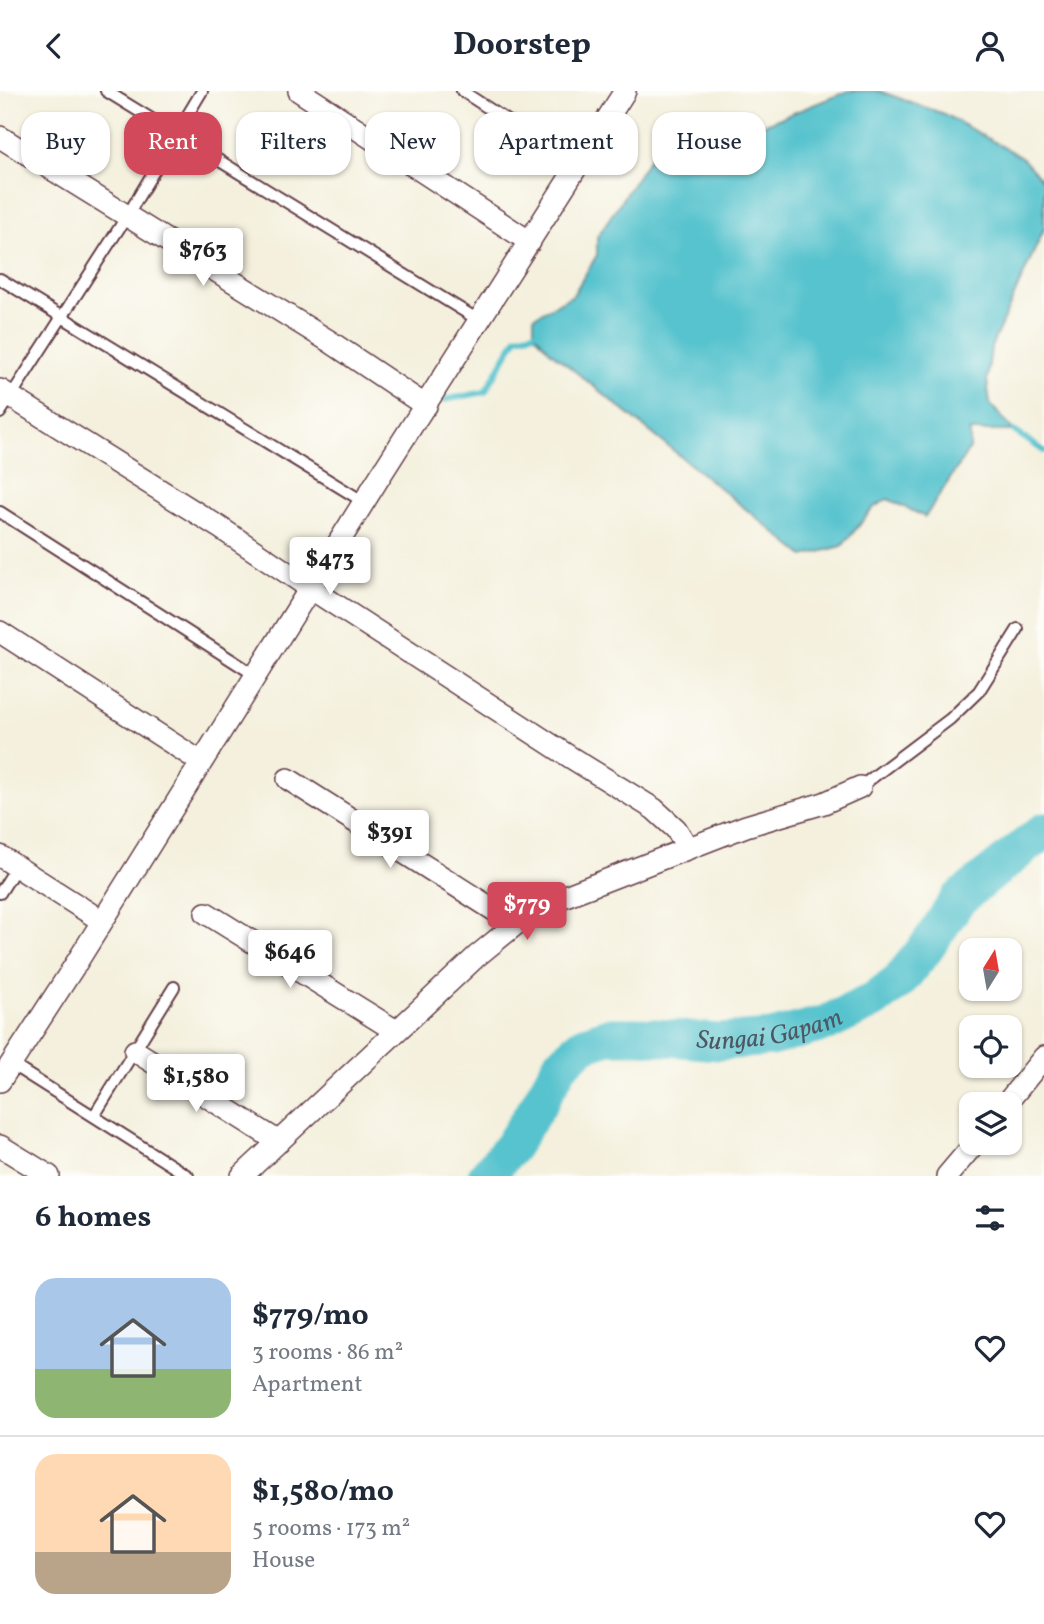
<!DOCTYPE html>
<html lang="en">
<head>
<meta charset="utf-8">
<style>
	body { margin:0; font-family:Vollkorn,serif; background:#f6f6f7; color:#1f2937; height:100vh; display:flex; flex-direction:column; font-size:26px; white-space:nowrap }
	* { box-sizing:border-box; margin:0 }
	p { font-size:23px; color:#747a83 }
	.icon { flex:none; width:38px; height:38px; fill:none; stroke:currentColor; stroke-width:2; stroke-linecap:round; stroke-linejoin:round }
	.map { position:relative; height:1085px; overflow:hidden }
	.drawer { display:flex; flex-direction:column; background:#fff; flex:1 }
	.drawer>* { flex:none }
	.guide { position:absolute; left:21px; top:21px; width:1003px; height:63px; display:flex; gap:14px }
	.needle { width:46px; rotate:11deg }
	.buttons { position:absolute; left:959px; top:847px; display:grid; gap:14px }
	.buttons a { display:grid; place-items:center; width:63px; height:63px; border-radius:14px; background:#fff; box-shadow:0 2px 5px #0004; font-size:35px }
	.price { position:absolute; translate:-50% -60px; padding:0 16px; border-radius:7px; background:#fff; color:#222; font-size:23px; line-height:46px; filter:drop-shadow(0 2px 4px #0008) }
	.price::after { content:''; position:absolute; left:50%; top:42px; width:21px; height:16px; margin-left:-10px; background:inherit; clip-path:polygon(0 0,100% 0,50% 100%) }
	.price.current { background:#d1495b; color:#fff }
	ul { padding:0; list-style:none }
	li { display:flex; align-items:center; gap:21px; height:175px; padding:0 35px }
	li+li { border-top:2px solid #e0e1e3 }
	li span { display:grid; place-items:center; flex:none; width:196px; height:140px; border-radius:21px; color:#555 }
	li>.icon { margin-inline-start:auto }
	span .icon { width:84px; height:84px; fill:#fffc; stroke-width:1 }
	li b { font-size:30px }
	h2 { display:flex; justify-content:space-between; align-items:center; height:84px; padding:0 35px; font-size:30px }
	.chip { padding:0 24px; border-radius:21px; background:#fff; box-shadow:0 2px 5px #0004; font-size:24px; line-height:63px }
	.chip.current { background:#d1495b; color:#fff }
	header { display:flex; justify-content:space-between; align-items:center; height:91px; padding:0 35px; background:#fff; font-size:32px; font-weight:700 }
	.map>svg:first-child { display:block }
</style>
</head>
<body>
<header><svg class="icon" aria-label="back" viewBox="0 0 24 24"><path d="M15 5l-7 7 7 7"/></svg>Doorstep<svg class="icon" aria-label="person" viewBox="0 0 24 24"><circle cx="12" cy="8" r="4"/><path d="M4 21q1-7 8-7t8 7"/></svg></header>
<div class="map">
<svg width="1044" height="1085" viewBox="0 0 1044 1085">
	<rect width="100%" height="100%" fill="#fdfcf7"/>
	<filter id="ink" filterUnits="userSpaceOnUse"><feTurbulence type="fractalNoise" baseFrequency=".0143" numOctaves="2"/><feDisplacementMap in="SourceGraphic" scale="14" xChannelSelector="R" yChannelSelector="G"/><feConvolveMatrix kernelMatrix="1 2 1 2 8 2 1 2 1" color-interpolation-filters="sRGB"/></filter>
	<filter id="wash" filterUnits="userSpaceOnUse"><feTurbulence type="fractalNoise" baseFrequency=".00686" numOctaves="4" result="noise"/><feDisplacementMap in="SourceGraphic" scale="28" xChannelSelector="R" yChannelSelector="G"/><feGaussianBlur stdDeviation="1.57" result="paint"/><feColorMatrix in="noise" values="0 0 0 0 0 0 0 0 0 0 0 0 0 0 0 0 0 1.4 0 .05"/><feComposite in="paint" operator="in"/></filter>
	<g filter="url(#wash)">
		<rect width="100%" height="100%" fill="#f4f0dd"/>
		<!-- water -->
		<path fill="#56c3ce" stroke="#50717c" stroke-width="2" d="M848 0H879L944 23 1021 66 1044 91V138L991 256 987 289 990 313 1014 340H970V357L925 426 888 408 873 417 842 455 804 465 550 260 534 242V226L573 204 597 164V146L657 56 688 47 748 40Z"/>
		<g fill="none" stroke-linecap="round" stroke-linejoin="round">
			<!-- stream -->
			<path stroke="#56c3ce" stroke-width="6" d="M444 309 485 301 517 246 534 242
				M1014 340 1044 360"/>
			<!-- river -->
			<path stroke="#56c3ce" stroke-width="37" id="s1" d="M486 1085 511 1056 538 1014 560 974 582 954 608 945H641L719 951 771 947 827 932 873 910 899 890 926 857 958 809 1044 740"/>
		</g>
	</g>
	<g filter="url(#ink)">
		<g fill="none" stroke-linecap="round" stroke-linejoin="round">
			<defs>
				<path id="service" d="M106 0 480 230
					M462 0 551 58
					M0 188 364 411
					M0 322 127 125 202 0
					M0 421 255 584
					M860 696 950 628 979 600 1018 538
					M0 802 17 775
					M11 973 188 1085
					M94 1025 174 896"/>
				<path id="minor" d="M299 0 530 151
					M0 46 329 250 426 315
					M0 299 219 436 310 497 570 666 654 718 676 738 688 757
					M0 541 201 671
					M288 688 516 833
					M0 765 102 830
					M206 822 396 940
					M135 960 279 1051
					M0 990 77 871 382 382 625 0
					M1006 1013 1044 966
					M0 1055 49 1085
					M242 1085 477 865 537 816 746 735 824 712 860 696
					M947 1085 975 1052"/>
			</defs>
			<!-- service casing -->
			<use href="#service" stroke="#643e46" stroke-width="14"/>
			<!-- minor casing -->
			<use href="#minor" stroke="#643e46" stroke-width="24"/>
			<!-- service -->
			<use href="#service" stroke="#fff" stroke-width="10"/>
			<!-- minor -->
			<use href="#minor" stroke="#fff" stroke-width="21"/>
		</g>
	</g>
	<g text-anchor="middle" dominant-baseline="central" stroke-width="5" stroke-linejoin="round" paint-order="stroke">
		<!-- water labels -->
		<g font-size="26" font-style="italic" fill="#4e5864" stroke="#fdfcf7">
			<text stroke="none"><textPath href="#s1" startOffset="354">Sungai Gapam</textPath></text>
		</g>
	</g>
</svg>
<div class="buttons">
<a><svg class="needle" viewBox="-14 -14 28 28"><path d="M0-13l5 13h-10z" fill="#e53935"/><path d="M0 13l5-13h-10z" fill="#747a83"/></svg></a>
<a><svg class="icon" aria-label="locate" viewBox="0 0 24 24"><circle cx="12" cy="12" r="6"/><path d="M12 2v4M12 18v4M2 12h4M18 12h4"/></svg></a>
<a><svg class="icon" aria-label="layers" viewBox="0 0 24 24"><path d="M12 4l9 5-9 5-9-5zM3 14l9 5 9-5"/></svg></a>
</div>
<b class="price" style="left:203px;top:197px">$763</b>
<b class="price" style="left:330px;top:506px">$473</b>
<b class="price" style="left:390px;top:779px">$391</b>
<b class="price current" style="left:527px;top:851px">$779</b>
<b class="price" style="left:290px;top:899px">$646</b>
<b class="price" style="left:196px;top:1023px">$1,580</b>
<div class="guide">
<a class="chip">Buy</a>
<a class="chip current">Rent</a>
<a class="chip">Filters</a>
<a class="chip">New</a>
<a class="chip">Apartment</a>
<a class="chip">House</a>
</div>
</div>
<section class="drawer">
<h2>6 homes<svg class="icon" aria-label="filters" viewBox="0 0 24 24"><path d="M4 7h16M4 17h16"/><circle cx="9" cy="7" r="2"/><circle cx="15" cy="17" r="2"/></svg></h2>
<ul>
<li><span style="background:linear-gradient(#a9c7e8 65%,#8fb573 0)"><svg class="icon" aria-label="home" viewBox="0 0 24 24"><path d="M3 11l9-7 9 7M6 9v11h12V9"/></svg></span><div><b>$779/mo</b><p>3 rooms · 86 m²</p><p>Apartment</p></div><svg class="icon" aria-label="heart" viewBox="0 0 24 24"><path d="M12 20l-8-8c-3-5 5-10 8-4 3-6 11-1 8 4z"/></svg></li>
<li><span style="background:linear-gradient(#ffd9b3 70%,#b9a48a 0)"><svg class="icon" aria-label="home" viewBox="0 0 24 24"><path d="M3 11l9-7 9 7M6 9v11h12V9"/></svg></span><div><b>$1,580/mo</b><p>5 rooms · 173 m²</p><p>House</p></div><svg class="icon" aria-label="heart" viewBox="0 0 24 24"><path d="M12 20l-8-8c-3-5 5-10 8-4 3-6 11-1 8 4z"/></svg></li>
</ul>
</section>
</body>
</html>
